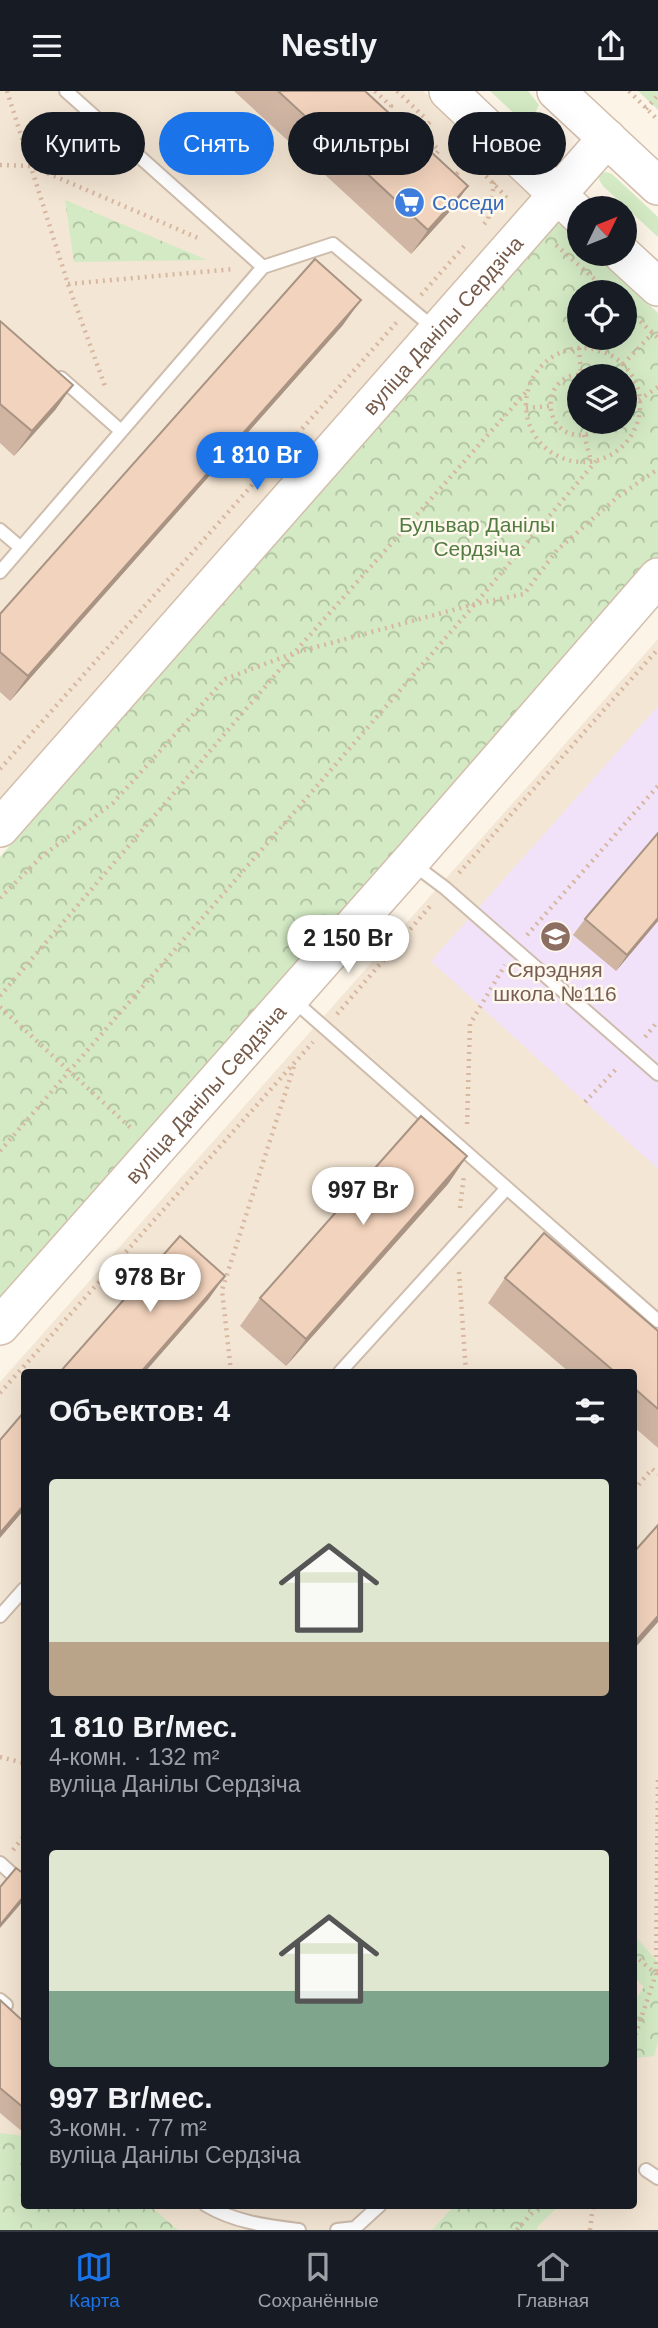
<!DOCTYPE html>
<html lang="ru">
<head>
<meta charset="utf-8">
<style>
	body { margin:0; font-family:Helvetica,sans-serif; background:#242831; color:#f1f3f6; height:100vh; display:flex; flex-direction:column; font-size:26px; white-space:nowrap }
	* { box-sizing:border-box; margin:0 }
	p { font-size:23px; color:#9ea1a6 }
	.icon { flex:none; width:38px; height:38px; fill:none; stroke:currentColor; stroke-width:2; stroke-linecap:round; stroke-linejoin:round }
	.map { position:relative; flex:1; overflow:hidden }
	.details { position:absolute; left:21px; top:1278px; width:616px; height:840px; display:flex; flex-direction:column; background:#171b24; border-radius:7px; box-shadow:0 7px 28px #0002 }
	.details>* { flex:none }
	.top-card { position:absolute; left:21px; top:21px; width:616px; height:63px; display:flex; gap:14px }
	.needle { width:46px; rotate:47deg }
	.buttons { position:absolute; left:567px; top:105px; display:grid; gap:14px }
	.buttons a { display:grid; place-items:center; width:70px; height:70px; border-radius:50%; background:#171b24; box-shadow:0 7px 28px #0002; font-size:35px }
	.price { position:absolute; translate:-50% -60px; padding:0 16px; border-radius:24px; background:#fff; color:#222; font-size:23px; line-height:46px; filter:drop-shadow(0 2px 4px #0008) }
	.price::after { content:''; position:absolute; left:50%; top:42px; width:21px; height:16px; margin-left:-10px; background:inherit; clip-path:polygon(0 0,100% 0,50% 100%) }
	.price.current { background:#1a73e8; color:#fff }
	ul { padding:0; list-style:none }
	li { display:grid; align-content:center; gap:14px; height:371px; padding:0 28px }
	li span { display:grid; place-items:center; height:217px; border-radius:7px; color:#555 }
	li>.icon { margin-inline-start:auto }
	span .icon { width:126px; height:126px; fill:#fffc; stroke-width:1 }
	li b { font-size:30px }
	h2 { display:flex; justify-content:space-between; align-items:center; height:84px; padding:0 28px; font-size:30px }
	.tag { padding:0 24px; border-radius:32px; background:#171b24; box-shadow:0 7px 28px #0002; font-size:24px; line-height:63px }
	.tag.current { background:#1a73e8; color:#fff }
	header { display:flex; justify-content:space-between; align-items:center; height:91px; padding:0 28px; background:#171b24; font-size:32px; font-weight:700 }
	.tab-bar { display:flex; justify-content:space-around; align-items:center; height:98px; border-top:2px solid #363941; background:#171b24; font-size:19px; color:#9ea1a6 }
	.tab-bar a { display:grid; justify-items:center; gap:4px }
	.tab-bar .current { color:#1a73e8 }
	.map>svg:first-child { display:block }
</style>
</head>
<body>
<header><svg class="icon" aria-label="menu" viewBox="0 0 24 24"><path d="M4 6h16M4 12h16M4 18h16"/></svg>Nestly<svg class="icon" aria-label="share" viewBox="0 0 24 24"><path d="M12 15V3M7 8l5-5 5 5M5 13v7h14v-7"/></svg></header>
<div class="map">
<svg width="658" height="2139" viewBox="0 0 658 2139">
	<defs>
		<pattern id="forest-crowns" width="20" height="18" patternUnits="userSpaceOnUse" patternTransform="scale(1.75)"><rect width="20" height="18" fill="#d3eac4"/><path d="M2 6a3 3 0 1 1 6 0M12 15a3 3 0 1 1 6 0" fill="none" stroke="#b0c1a1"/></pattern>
	</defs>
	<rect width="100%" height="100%" fill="#fcf4e6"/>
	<!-- residential -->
	<path fill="#f4e6d4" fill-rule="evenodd" d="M0 0H423L538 104 0 714Z
		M658 548V2139H0V1291ZM24 1281H634V2114H24Z"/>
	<!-- education -->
	<path fill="#f1e2f9" d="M658 615V1078L431 870Z"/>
	<!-- grass -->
	<path fill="#d3eac4" d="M490 0H528L539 14 535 22 527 27 518 26Z
		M606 81 612 83 658 126V146L603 95 599 89 600 82Z"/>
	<!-- forest -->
	<path fill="url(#forest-crowns)" fill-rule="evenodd" d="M638 0H658V19Z
		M65 109 207 169 74 171Z
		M558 127 579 147V163H595L658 222V466L0 1212V766ZM579 201H625V247H579ZM579 285H625V331H579Z
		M634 1844 658 1871V1950L654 1965 636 1967V1982L634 1983V1911L644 1896 634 1886Z
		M0 2042 24 2045V2114H149L178 2139H0Z
		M455 2114H560L537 2136V2139H432Z"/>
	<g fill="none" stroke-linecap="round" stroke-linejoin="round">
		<defs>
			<path id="lane" d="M263 176 333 153 435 238
				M61 287 121 340
				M0 439 21 457
				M0 481 263 176 66 0
				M413 773 445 797 658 983
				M292 908 658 1230
				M340 1281 506 1098
				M0 1525 24 1498
				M0 1772 24 1794
				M0 1909 6 1914
				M646 2079 658 2087
				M206 2114C234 2131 267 2135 299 2139
				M337 2139 355 2137 380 2114"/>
			<g id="secondary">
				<path d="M448 0 579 124"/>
				<path d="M556 0 658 95"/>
				<path d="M622 163 658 196"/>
				<path id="s1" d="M0 737 607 47"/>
				<path id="s2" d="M0 1235 410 771 658 486"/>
			</g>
		</defs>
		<!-- lane casing -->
		<use href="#lane" stroke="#cebcac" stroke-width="16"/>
		<!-- secondary casing -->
		<use href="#secondary" stroke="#d3beac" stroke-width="40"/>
		<!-- path -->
		<path stroke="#d7b7a0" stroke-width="4.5" stroke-dasharray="2 5" stroke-linecap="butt" d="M7 0 68 193 106 298
			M375 0 391 15 385 22
			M397 0 424 26
			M629 0 658 29
			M646 18 658 4
			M430 31 420 41 439 59 432 68
			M0 74 31 75 198 147
			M486 85 509 109
			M452 88 471 68
			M484 133 488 129 494 93 498 89
			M556 154 609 201
			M68 193 234 178
			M421 204 467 152
			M625 216 658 247
			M526 314a57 57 0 1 1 114 0a57 57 0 1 1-114 0Z
			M579 257 581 283
			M589 257 593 247
			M623 273 653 242
			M592 285C539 273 538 347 583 344 592 343 600 338 605 331
			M625 311 639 309 658 296
			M526 317 550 315
			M584 344 591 370
			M0 678 397 231
			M459 782 658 558
			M0 807 41 766 113 712 225 588 294 562 475 513 524 503 557 459 620 404 658 378
			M527 844 658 695
			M0 905 294 562 526 301
			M0 916 133 1039
			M337 923 432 813
			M645 946 658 930
			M585 1011 618 976
			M467 1033 470 933 505 874
			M0 1060 475 513 596 370
			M460 1117 464 1084
			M459 1181 466 1281
			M231 1281 222 1199 294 975
			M0 1302 313 951
			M634 1399 652 1378 658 1383
			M0 1666 24 1672
			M658 1689 656 1883H658
			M13 1759 24 1745
			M634 1864 656 1883 634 1948
			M517 2139 539 2114
			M590 2139 593 2114"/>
		<!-- lane -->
		<use href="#lane" stroke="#fff" stroke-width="12"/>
		<!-- secondary -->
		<use href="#secondary" stroke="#fff" stroke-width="37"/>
	</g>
	<!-- wall -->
	<path fill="#d0b5a3" d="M234 0H365L468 95 451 119 411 163Z
		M0 230 56 318 14 365 0 352Z
		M343 234 10 610 0 601V523Z
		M585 828 658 830 616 880 573 844Z
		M467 1065 448 1093 286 1275 240 1235 260 1207Z
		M505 1187 658 1240V1357L634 1336V1281H569L488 1212Z
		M0 1909 24 1931V2042L0 2022Z"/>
	<!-- shaded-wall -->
	<path fill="#a99484" d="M468 95 451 119 411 163 428 139Z
		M361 209 343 234 10 610 28 585Z
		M73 294 56 318 14 365 32 340Z
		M658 827V830L616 880 627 864Z
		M467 1065 448 1093 286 1275 306 1248Z
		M225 1185 208 1209 145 1281H141Z
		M24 1414V1419L0 1447V1442Z
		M658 1525V1531L634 1558V1552Z
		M24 1805V1809L0 1837V1834Z"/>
	<!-- building -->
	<path fill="#f2d3bd" stroke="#a99484" stroke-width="2" d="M278 0H365L468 95 428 139Z
		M315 168 361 209 28 585 0 561V523Z
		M0 230 73 294 32 340 0 313Z
		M658 742V827L627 864 585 828Z
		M421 1025 467 1065 306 1248 260 1207Z
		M544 1142 658 1240V1318L634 1297V1281H615L505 1187Z
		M180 1145 225 1185 141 1281H60Z
		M24 1321V1414L0 1442V1349Z
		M658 1434V1525L634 1552V1461Z
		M16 1777 24 1783V1805L0 1834V1796Z
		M0 1909 24 1931V2017L0 1997Z"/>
	<!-- icons -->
	<defs>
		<symbol id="supermarket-disc" viewBox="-11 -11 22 22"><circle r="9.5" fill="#3f7fe0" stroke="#fff8ec"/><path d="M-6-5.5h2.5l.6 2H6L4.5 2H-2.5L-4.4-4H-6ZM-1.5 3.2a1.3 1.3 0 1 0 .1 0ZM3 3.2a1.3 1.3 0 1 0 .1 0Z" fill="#fff"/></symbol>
		<symbol id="school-disc" viewBox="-11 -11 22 22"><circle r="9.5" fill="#8d6e63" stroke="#fff8ec"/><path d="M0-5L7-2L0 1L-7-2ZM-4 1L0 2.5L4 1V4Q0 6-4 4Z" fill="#fff"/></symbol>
	</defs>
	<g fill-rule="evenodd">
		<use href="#supermarket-disc" x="392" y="94" width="35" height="35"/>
		<use href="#school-disc" x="538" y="828" width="35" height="35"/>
	</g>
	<g text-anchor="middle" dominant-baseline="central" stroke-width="5" stroke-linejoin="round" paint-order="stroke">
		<!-- shop labels -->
		<g font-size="21" fill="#366cbe" stroke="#fff8ec" text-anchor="start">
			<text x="432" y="111">Соседи</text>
		</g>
		<!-- street labels -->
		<g font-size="21" fill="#765b4a" stroke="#fff8ec">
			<text stroke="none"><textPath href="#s1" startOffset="670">вуліца Данілы Сердзіча</textPath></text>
			<text stroke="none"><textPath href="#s2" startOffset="310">вуліца Данілы Сердзіча</textPath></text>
		</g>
		<!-- park labels -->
		<g font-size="21" fill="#527c42" stroke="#fff8ec">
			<text x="477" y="433">Бульвар Данілы<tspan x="477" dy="24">Сердзіча</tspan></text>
		</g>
		<!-- education labels -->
		<g font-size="21" fill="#785e54" stroke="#fff8ec">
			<text x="555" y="878">Сярэдняя<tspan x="555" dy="24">школа №116</tspan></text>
		</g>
	</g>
</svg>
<div class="buttons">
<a><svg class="needle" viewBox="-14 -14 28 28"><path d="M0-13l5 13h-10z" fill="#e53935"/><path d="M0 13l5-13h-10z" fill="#9ea1a6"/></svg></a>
<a><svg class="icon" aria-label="locate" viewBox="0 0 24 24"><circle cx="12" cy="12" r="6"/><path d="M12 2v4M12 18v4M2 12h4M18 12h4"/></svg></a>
<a><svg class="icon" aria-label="layers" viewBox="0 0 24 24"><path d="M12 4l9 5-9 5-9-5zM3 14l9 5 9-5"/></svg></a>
</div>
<b class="price current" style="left:257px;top:401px">1 810 Br</b>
<b class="price" style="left:348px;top:884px">2 150 Br</b>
<b class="price" style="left:363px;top:1136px">997 Br</b>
<b class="price" style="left:150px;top:1223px">978 Br</b>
<div class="top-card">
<a class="tag">Купить</a>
<a class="tag current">Снять</a>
<a class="tag">Фильтры</a>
<a class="tag">Новое</a>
</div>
<section class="details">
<h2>Объектов: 4<svg class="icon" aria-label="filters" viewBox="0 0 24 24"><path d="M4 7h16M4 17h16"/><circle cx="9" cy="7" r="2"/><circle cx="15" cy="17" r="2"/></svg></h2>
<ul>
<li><span style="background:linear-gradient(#dfe7d0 75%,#b9a48a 0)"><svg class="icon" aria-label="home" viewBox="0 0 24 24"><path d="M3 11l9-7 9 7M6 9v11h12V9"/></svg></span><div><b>1 810 Br/мес.</b><p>4-комн. · 132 m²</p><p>вуліца Данілы Сердзіча</p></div></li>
<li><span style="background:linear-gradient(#dfe7d0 65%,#7fa58c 0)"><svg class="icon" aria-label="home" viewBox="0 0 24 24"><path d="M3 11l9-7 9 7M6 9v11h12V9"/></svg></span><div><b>997 Br/мес.</b><p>3-комн. · 77 m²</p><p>вуліца Данілы Сердзіча</p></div></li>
</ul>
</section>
</div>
<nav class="tab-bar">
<a class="current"><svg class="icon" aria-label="map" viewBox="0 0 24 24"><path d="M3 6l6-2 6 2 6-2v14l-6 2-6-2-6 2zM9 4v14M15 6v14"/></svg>Карта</a>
<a><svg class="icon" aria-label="saved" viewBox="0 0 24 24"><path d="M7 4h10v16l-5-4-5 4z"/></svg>Сохранённые</a>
<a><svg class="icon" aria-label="home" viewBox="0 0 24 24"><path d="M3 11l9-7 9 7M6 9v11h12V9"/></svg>Главная</a>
</nav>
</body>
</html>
